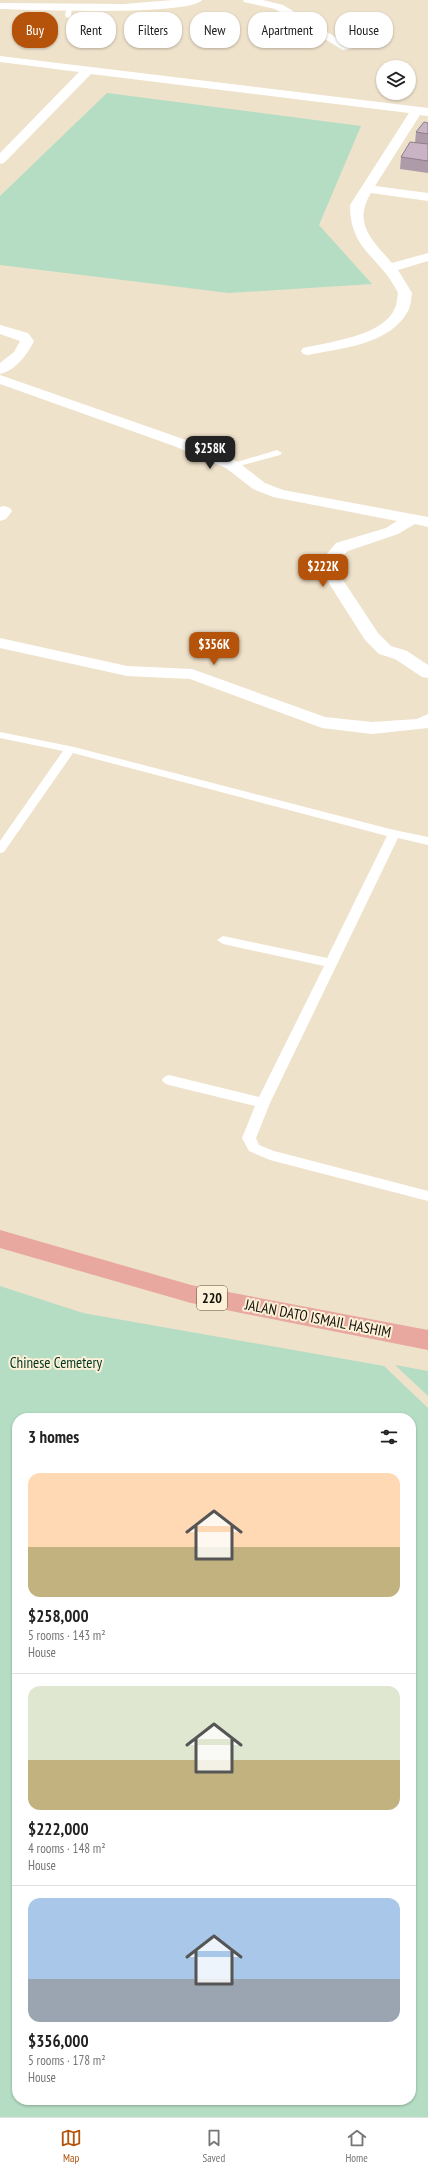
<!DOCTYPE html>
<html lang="en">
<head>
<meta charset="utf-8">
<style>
	body { margin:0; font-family:"PT Sans Narrow",sans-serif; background:#f2f2f2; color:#222; height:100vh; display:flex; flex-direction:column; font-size:15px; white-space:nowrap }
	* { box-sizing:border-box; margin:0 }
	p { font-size:13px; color:#767676 }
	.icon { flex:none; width:22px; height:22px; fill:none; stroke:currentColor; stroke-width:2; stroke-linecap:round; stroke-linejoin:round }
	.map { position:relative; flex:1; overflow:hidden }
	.details { position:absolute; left:12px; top:1413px; width:404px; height:692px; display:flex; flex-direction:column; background:#fff; border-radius:16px; box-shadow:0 1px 3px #0004 }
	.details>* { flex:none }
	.banner { position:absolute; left:12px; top:12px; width:404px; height:36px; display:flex; gap:8px }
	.fabs { position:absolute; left:376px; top:60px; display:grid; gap:8px }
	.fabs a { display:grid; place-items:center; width:40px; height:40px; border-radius:50%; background:#fff; box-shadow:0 1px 3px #0004; font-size:20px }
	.price { position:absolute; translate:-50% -34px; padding:0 9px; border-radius:8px; background:#b45309; color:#fff; font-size:13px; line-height:26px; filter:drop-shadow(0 1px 2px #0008) }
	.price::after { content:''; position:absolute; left:50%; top:24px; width:12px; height:9px; margin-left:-6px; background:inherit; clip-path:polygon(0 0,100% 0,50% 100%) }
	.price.current { background:#222; color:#fff }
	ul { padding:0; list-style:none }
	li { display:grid; align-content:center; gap:8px; height:212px; padding:0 16px }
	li+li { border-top:1px solid #e0e0e0 }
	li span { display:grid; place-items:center; height:124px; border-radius:12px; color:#555 }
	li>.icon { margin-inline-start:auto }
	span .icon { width:72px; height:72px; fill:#fffc; stroke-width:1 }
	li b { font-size:17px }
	h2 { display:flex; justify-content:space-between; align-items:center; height:48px; padding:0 16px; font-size:17px }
	.pill { padding:0 14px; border-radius:16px; background:#fff; box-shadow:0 1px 3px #0004; font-size:14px; line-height:36px }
	.pill.current { background:#b45309; color:#fff }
	.tabs { display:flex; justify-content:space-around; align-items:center; height:56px; border-top:1px solid #e0e0e0; background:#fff; font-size:11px; color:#767676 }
	.tabs a { display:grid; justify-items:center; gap:2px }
	.tabs .current { color:#b45309 }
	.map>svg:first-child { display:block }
</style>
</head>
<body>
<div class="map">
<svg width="428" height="2117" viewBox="0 0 428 2117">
	<rect width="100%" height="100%" fill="#efe2cb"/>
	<!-- green -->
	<path fill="#b4ddc4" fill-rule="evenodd" d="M107 93 361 126 319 225 372 284 229 293 0 265V196Z
		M0 1286 83 1313 384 1366 428 1408V2117H0ZM17 1418H411V2100H17Z
		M395 1365 428 1371V1396Z"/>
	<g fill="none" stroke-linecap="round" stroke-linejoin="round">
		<!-- service -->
		<path fill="#fff" fill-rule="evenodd" d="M67 5 72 6 71 16 68 18 65 16Z
			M277 450 282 453 280 455 232 468 227 465Z
			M0 732 74 747 394 830 428 837V845L398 838 270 1103 256 1138 259 1145 274 1151 428 1191V1201L270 1160 249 1151 242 1138 255 1106 169 1085 164 1083 162 1080 164 1077 169 1075 259 1097 324 966 223 944 217 940 223 936 327 958 387 836 73 753 4 852 0 853V841L63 751 0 738Z"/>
		<!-- minor -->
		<path fill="#fff" fill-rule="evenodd" d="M173 0H202C190 16 28 10 0 9V3L124 4Z
			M243 0H263L283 5 345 43 350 42 374 17H382L384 19 358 47 343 50 275 9 244 2Z
			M0 56 428 108V116L420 115 375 186 428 193V201L371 193C352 224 373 241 392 263L428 253V261L398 270 412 293C411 299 411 306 408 311 390 345 341 348 308 355L303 354 301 351 303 348C329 342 384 336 395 308 397 304 397 298 398 293 380 256 350 251 350 205L409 113 91 74 4 163 0 164V153L79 72 0 62Z
			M0 325 28 333 34 341C27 355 16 370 0 374V363L14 352 20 341 0 334Z
			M0 375 186 440 238 462 265 483 283 490 428 517V527L415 524 398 534 348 551 341 557 339 564 341 577 378 633 391 646 407 651 428 665V678L422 677 395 659 379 654 365 640 325 577 323 564 325 556 336 543 386 528 397 521 273 497 253 489 226 468 174 446 0 384Z
			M4 506 10 508 12 511 6 519 0 521V507Z
			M0 638 127 666 192 669 325 717 372 722 417 719 428 714V728L372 734 322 728 190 679 127 676 0 648Z"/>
		<!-- primary -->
		<path fill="#e8a79f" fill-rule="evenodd" d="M0 1230 191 1285 428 1330V1350L191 1303 0 1248Z"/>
	</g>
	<!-- wall -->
	<path fill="#ad9ba9" d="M428 123V173L400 169 401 157 415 143 416 132Z"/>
	<!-- building -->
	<path fill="#c9b4c5" stroke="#8d7e8a" d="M424 122 428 123V134L416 132Z
		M410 142 428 144V161L401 157Z"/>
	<g text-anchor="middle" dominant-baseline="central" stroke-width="4" stroke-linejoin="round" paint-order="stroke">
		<!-- shield labels -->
		<rect fill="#fcf0d8" stroke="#5a5447" stroke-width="1" x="197" y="1286" width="30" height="24" rx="3"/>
		<g font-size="14" font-weight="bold" fill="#151109">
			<text x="212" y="1298">220</text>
		</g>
		<!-- street labels -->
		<g font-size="15" fill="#151109" stroke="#fcf0d8">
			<text transform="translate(318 1318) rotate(11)">JALAN DATO ISMAIL HASHIM</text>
		</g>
		<!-- park labels -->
		<g font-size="15" fill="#003720" stroke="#fcf0d8">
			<text x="56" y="1362">Chinese Cemetery</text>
		</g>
	</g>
</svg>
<div class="fabs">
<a><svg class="icon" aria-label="layers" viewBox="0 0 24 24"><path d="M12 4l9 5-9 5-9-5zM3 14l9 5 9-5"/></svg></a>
</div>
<b class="price current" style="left:210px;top:470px">$258K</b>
<b class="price" style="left:323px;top:588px">$222K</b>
<b class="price" style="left:214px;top:666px">$356K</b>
<div class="banner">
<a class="pill current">Buy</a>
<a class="pill">Rent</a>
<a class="pill">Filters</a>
<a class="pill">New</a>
<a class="pill">Apartment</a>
<a class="pill">House</a>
</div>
<section class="details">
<h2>3 homes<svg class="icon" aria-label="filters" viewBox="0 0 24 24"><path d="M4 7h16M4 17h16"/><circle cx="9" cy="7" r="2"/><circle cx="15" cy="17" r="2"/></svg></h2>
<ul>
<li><span style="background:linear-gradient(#ffd9b3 60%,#c2b280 0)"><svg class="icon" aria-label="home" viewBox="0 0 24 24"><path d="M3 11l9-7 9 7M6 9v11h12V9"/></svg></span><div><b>$258,000</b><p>5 rooms · 143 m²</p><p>House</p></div></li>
<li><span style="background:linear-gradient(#dfe7d0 60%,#c2b280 0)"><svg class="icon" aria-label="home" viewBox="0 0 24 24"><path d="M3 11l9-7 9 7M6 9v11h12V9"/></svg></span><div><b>$222,000</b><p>4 rooms · 148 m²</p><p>House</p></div></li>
<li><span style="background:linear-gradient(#a9c7e8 65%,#9aa5b1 0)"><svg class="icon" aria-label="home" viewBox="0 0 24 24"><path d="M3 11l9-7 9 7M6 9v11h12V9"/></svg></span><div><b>$356,000</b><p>5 rooms · 178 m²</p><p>House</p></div></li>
</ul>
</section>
</div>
<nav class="tabs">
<a class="current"><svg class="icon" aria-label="map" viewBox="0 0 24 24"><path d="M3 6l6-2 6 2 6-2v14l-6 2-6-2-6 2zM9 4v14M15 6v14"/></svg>Map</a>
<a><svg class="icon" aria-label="saved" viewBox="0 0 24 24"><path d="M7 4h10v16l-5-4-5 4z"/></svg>Saved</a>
<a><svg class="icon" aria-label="home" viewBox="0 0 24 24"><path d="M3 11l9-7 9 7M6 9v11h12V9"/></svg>Home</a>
</nav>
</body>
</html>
